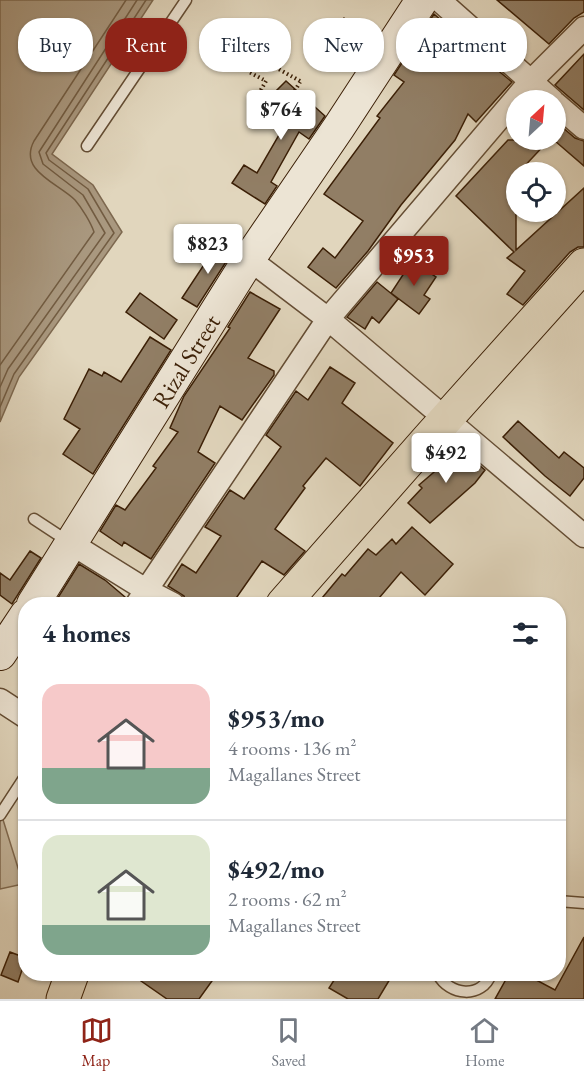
<!DOCTYPE html>
<html lang="en">
<head>
<meta charset="utf-8">
<style>
	body { margin:0; font-family:"EB Garamond",serif; background:#f6f6f7; color:#1f2937; height:100vh; display:flex; flex-direction:column; font-size:22px; white-space:nowrap }
	* { box-sizing:border-box; margin:0 }
	p { font-size:20px; color:#747a83 }
	.icon { flex:none; width:33px; height:33px; fill:none; stroke:currentColor; stroke-width:2; stroke-linecap:round; stroke-linejoin:round }
	.map { position:relative; flex:1; overflow:hidden }
	.panel { position:absolute; left:18px; top:597px; width:548px; height:384px; display:flex; flex-direction:column; background:#fff; border-radius:24px; box-shadow:0 2px 4px #0004 }
	.panel>* { flex:none }
	.guide { position:absolute; left:18px; top:18px; width:549px; height:54px; display:flex; gap:12px }
	.needle { width:39px; rotate:26deg }
	.controls { position:absolute; left:506px; top:90px; display:grid; gap:12px }
	.controls a { display:grid; place-items:center; width:60px; height:60px; border-radius:50%; background:#fff; box-shadow:0 2px 4px #0004; font-size:30px }
	.price { position:absolute; translate:-50% -51px; padding:0 14px; border-radius:6px; background:#fff; color:#222; font-size:20px; line-height:39px; filter:drop-shadow(0 2px 3px #0008) }
	.price::after { content:''; position:absolute; left:50%; top:36px; width:18px; height:14px; margin-left:-9px; background:inherit; clip-path:polygon(0 0,100% 0,50% 100%) }
	.price.selected { background:#8f2418; color:#fff }
	ul { padding:0; list-style:none }
	li { display:flex; align-items:center; gap:18px; height:150px; padding:0 24px }
	li+li { border-top:2px solid #e0e1e3 }
	li span { display:grid; place-items:center; flex:none; width:168px; height:120px; border-radius:18px; color:#555 }
	li>.icon { margin-inline-start:auto }
	span .icon { width:72px; height:72px; fill:#fffc; stroke-width:1 }
	li b { font-size:26px }
	h2 { display:flex; justify-content:space-between; align-items:center; height:72px; padding:0 24px; font-size:26px }
	.chip { padding:0 21px; border-radius:24px; background:#fff; box-shadow:0 2px 4px #0004; font-size:21px; line-height:54px }
	.chip.selected { background:#8f2418; color:#fff }
	.tab-bar { display:flex; justify-content:space-around; align-items:center; height:84px; border-top:2px solid #e0e1e3; background:#fff; font-size:16px; color:#747a83 }
	.tab-bar a { display:grid; justify-items:center; gap:3px }
	.tab-bar .selected { color:#8f2418 }
	.map>svg:first-child { display:block }
</style>
</head>
<body>
<div class="map">
<svg width="584" height="999" viewBox="0 0 584 999">
	<rect width="100%" height="100%" fill="#e1d6bd"/>
	<filter id="stains"><feTurbulence type="fractalNoise" baseFrequency=".00333" numOctaves="4"/><feColorMatrix values="0 0 0 0 .2 0 0 0 0 .09 0 0 0 0 .02 0 0 0 .5 -.17"/></filter>
	<radialGradient id="worn" r=".72"><stop offset=".6" stop-color="#630" stop-opacity="0"/><stop offset="1" stop-color="#630" stop-opacity=".3"/></radialGradient>
	<!-- green -->
	<path fill="#c5b79e" stroke="#806b52" stroke-width="1.5" d="M0 810 23 884 0 889Z"/>
	<!-- water -->
	<path fill="#a9987f" stroke="#7d684f" stroke-width="1.5" d="M0 0H153L52 154 93 185 122 232 19 377 0 422Z"/>
	<g fill="none" stroke-linecap="round" stroke-linejoin="round">
		<!-- shore -->
		<path stroke="#725c42" stroke-width="1.5" d="M0 365 94 232C91 223 82 208 75 200 58 183 18 171 34 141L126 0
			M0 387 8 369 105 233 83 195 43 164 39 152 137 0
			M0 407 14 374 114 233 88 189 49 160 46 153 146 0"/>
	</g>
	<!-- building -->
	<path fill="#917e65" stroke="#3b1f06" stroke-width="1.5" d="M497 0H584V12L574 18 549 44Z
		M434 14 456 33 455 35 512 82 476 122 468 114 455 140 401 205 368 251 336 288 308 267 323 248 335 258 363 221 324 194 380 118 377 116 404 82 394 75Z
		M344 18 362 30 353 44 335 33Z
		M584 54V110L555 85Z
		M286 81 325 116 309 139 299 132 271 182 277 186 265 204 232 183 244 165 257 173 286 123 290 115 267 100Z
		M555 121 575 138 584 141V166L555 141Z
		M508 140H549L519 172H516V250L584 188V247H578L570 252 523 305 507 294 525 271 507 258 514 252 456 196Z
		M219 242 233 251 197 307 182 298Z
		M412 261 436 277 424 295 430 299 419 314 391 293Z
		M377 282 398 299 379 323 372 317 365 329 347 317Z
		M250 292 280 309 248 358 274 371V375L242 420 220 406 198 452 215 463 151 559 124 542 122 546 100 531 116 505 125 510 156 468 153 466 178 432 170 428 184 396 230 328 228 327Z
		M140 293 177 320 164 339 126 312Z
		M150 337 171 350 93 474 63 454 80 429 64 419 89 369 102 376 104 372 121 382Z
		M330 367 355 383 342 403 393 443 360 486 326 458 303 486 305 488 275 529 305 551 284 575 262 561 232 604H186L184 596 168 586 182 564 196 573 221 536 205 527 230 490 244 499 281 447 266 435 296 391 308 400Z
		M518 421 559 458 564 452 584 468V478L570 496 545 476 503 437Z
		M453 443 485 470 475 483 430 523 408 503 422 488 419 485 448 460 442 455Z
		M412 527 453 564 425 595 401 572 374 604H317L342 574 345 576 368 549 376 555 392 539 396 544Z
		M30 551 41 558 12 604 0 595V573L10 580Z
		M79 564 105 580 125 597 124 604H54Z
		M584 937V999H495L509 974H525L555 990Z
		M10 952 26 958 18 982 1 975Z
		M131 974H217L199 999H167Z
		M338 974H393L378 999H348L329 988Z"/>
	<g fill="none" stroke-linecap="round" stroke-linejoin="round">
		<defs>
			<path id="lane" d="M87 146 186 0
				M34 519 69 542
				M0 815 26 775
				M558 901 584 903
				M438 974C449 996 482 999 491 974"/>
			<path id="street" d="M439 0 552 100
				M555 103 584 128
				M249 259 328 319 584 536
				M72 544 146 590 173 604
				M137 604 328 319 530 82 584 28
				M0 700 26 717"/>
			<path id="secondary" d="M33 604 249 259 339 127 422 0
				M0 654 26 615"/>
			<path id="highway" d="M283 604 428 439 584 265
				M63 999 72 974"/>
		</defs>
		<!-- lane casing -->
		<use href="#lane" stroke="#644d34" stroke-width="13"/>
		<!-- street casing -->
		<use href="#street" stroke="#644d34" stroke-width="25"/>
		<!-- secondary casing -->
		<use href="#secondary" stroke="#3b1f06" stroke-width="34"/>
		<!-- highway casing -->
		<use href="#highway" stroke="#3b1f06" stroke-width="35"/>
		<!-- path -->
		<path stroke="#3b1f06" stroke-width="4" stroke-dasharray="1.5 3" stroke-linecap="butt" d="M300 81 257 57 249 72 266 81 250 109 276 123 300 82"/>
		<!-- lane -->
		<use href="#lane" stroke="#ece4d4" stroke-width="10"/>
		<!-- street -->
		<use href="#street" stroke="#ece4d4" stroke-width="22"/>
		<!-- secondary -->
		<use href="#secondary" stroke="#ece4d4" stroke-width="32"/>
		<!-- highway -->
		<use href="#highway" stroke="#e1d6bd" stroke-width="33"/>
	</g>
	<g text-anchor="middle" dominant-baseline="central" stroke-width="4.5" stroke-linejoin="round" paint-order="stroke">
		<!-- street labels -->
		<g font-size="24" fill="#3b1f06" stroke="#ece4d4">
			<text transform="translate(186 361) rotate(-58)">Rizal Street</text>
		</g>
	</g>
	<rect width="100%" height="100%" filter="url(#stains)"/>
	<rect width="100%" height="100%" fill="url(#worn)"/>
</svg>
<div class="controls">
<a><svg class="needle" viewBox="-14 -14 28 28"><path d="M0-13l5 13h-10z" fill="#e53935"/><path d="M0 13l5-13h-10z" fill="#747a83"/></svg></a>
<a><svg class="icon" aria-label="locate" viewBox="0 0 24 24"><circle cx="12" cy="12" r="6"/><path d="M12 2v4M12 18v4M2 12h4M18 12h4"/></svg></a>
</div>
<b class="price" style="left:281px;top:141px">$764</b>
<b class="price" style="left:208px;top:275px">$823</b>
<b class="price selected" style="left:414px;top:287px">$953</b>
<b class="price" style="left:446px;top:484px">$492</b>
<div class="guide">
<a class="chip">Buy</a>
<a class="chip selected">Rent</a>
<a class="chip">Filters</a>
<a class="chip">New</a>
<a class="chip">Apartment</a>
</div>
<section class="panel">
<h2>4 homes<svg class="icon" aria-label="filters" viewBox="0 0 24 24"><path d="M4 7h16M4 17h16"/><circle cx="9" cy="7" r="2"/><circle cx="15" cy="17" r="2"/></svg></h2>
<ul>
<li><span style="background:linear-gradient(#f6c9c9 70%,#7fa58c 0)"><svg class="icon" aria-label="home" viewBox="0 0 24 24"><path d="M3 11l9-7 9 7M6 9v11h12V9"/></svg></span><div><b>$953/mo</b><p>4 rooms · 136 m²</p><p>Magallanes Street</p></div></li>
<li><span style="background:linear-gradient(#dfe7d0 75%,#7fa58c 0)"><svg class="icon" aria-label="home" viewBox="0 0 24 24"><path d="M3 11l9-7 9 7M6 9v11h12V9"/></svg></span><div><b>$492/mo</b><p>2 rooms · 62 m²</p><p>Magallanes Street</p></div></li>
</ul>
</section>
</div>
<nav class="tab-bar">
<a class="selected"><svg class="icon" aria-label="map" viewBox="0 0 24 24"><path d="M3 6l6-2 6 2 6-2v14l-6 2-6-2-6 2zM9 4v14M15 6v14"/></svg>Map</a>
<a><svg class="icon" aria-label="saved" viewBox="0 0 24 24"><path d="M7 4h10v16l-5-4-5 4z"/></svg>Saved</a>
<a><svg class="icon" aria-label="home" viewBox="0 0 24 24"><path d="M3 11l9-7 9 7M6 9v11h12V9"/></svg>Home</a>
</nav>
</body>
</html>
